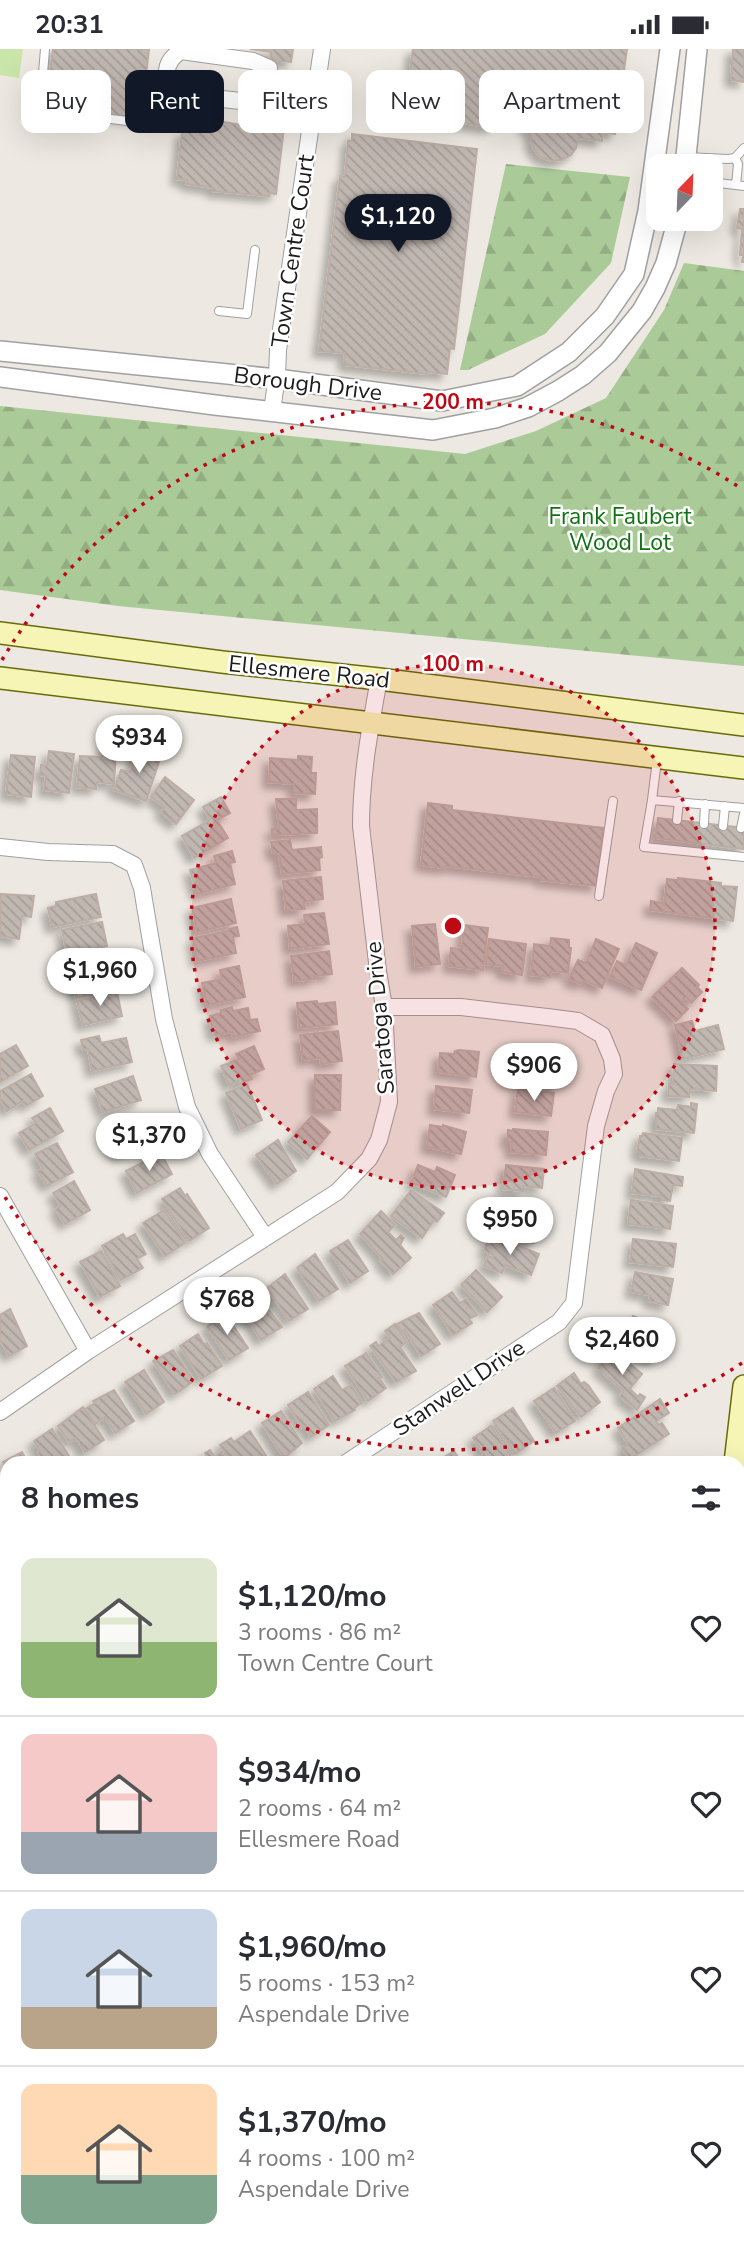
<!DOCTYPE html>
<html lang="en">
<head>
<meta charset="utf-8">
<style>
	body { margin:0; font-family:"Nunito Sans",sans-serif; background:#f2f2f3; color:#2b2b33; height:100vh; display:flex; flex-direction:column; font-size:26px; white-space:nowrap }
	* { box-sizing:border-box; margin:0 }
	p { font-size:23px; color:#7c7c81 }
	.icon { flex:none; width:38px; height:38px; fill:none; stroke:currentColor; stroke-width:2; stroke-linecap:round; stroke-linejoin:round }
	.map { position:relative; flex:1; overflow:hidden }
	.side { position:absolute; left:0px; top:1407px; width:746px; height:800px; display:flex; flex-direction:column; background:#fff; border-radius:21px 21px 0 0; box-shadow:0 7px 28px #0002 }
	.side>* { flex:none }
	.top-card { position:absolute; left:21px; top:21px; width:704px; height:63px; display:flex; gap:14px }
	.needle { width:46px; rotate:23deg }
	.controls { position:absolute; left:646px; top:105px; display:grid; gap:14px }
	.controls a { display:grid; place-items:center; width:77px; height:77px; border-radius:14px; background:#fff; box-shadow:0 7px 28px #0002; font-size:35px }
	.price { position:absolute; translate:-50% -60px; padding:0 16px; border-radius:24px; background:#fff; color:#222; font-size:23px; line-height:46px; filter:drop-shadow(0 2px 4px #0008) }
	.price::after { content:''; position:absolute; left:50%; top:42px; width:21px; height:16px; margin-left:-10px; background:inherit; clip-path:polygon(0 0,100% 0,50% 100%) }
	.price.on { background:#111827; color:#fff }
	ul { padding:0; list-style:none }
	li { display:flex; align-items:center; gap:21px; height:175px; padding:0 21px }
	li+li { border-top:2px solid #e1e1e2 }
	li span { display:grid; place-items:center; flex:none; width:196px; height:140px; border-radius:14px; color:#555 }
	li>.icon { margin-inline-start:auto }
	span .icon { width:84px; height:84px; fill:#fffc; stroke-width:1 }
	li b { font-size:30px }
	h2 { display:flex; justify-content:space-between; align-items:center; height:84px; padding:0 21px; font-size:30px }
	.pill { padding:0 24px; border-radius:14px; background:#fff; box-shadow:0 7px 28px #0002; font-size:24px; line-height:63px }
	.pill.on { background:#111827; color:#fff }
	.status { display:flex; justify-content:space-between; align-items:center; height:49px; padding:0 35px; background:#fff; direction:ltr }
	.status svg { height:19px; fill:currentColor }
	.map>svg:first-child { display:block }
</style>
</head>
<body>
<div class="status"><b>20:31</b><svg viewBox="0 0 49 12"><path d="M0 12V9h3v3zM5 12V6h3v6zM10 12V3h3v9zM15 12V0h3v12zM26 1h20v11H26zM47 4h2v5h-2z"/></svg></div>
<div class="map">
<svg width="744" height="2206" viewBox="0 0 744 2206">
	<defs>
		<pattern id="forest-firs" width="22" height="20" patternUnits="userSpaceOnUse" patternTransform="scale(1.75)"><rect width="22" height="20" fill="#aaca98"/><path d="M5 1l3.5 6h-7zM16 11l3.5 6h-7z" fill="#92ad82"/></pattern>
		<pattern id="building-back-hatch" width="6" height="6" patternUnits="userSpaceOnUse" patternTransform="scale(1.75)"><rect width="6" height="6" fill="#c1b7b1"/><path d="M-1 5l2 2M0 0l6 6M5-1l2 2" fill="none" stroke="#a59d98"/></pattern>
		<filter id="shadow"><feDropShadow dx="-6" dy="6" stdDeviation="3.5" flood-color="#0004"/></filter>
	</defs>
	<rect width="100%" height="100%" fill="#ede8e1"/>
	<!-- grass -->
	<path fill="#cae5a9" d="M0 0H23L19 29 0 26Z"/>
	<!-- forest -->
	<path fill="url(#forest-firs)" d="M506 115 630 128 611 214 545 285 468 321H460Z
		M684 214 744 222V617L118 557 0 541V357L465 405 536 382 606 349 664 261Z"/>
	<!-- building -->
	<path fill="url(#building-back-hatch)" stroke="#bdaea5" stroke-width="2" filter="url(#shadow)" d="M53 0H149L141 70 99 65 101 54 47 47Z
		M250 0H293L291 13 271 11V3Z
		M413 0H627L615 85 603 83 602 92 579 89 576 99 571 106 561 111 552 112 540 108 534 100 531 92V81L526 79 524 71H522L523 57 501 53 497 70 494 76 488 78 412 66 407 62 405 57Z
		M733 0H744V33L731 31Z
		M193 62 214 64 213 71 241 76 242 73 264 76 265 68 285 70 276 145 269 144V147L213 142V139L186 135 187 131 177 130 182 83H191Z
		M352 85 477 100 454 300 450 299 447 325 427 323V325L346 316V314H344L345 304 319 302 340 127 345 128 348 92H352Z
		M740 160H744V213H742L743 206H740L742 180 737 179Z
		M103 698 116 700 114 735 97 733 96 740 77 738 80 707 102 708Z
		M137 699 161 707 146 752 114 741 121 721 130 723Z
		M49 702 74 705 69 744 44 741 46 727 40 726 41 716 47 717Z
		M11 706 35 708 31 748 6 745Z
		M298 707 312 708 311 724H316L315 745 294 744V735L269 733 270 709 298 711Z
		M165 728 194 751 176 775 161 763 165 758 151 748Z
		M221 748 230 764 217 771 228 789 194 809 182 787 210 771 203 758Z
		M276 750H296V761L317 760V784L272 786V780H279Z
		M428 754 452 757V761L603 779 597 837 541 831V828L445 817V819L421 816Z
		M658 769 744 779V800L655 789Z
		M290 791 292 801 321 798 322 808 319 809 320 821 282 825 279 805H273L271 793Z
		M232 802 235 813 230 814 235 835 197 845 190 821 216 814 214 807Z
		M321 828 323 850 304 853 305 860 286 861 283 832Z
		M678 829 721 834V837L737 838 733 872 650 861 651 852 662 854 664 856 667 830 678 831Z
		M1 845 34 847 31 868 22 867 19 890 0 887Z
		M96 845 101 868 52 878 48 859 56 857V853Z
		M231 850 236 874 197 883 192 859Z
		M324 864 329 895 290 900 288 877 305 875 304 866Z
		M102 873 107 897 67 905 62 881Z
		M435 875 440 915 416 918 412 877Z
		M464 876 488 879 483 921 449 917 451 899 462 900Z
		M237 878 239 887 233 888 236 904 197 912 193 889 229 882V880Z
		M551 889 569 891V899H571L568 924 551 922 550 928 531 926 534 895 550 897Z
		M489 890 526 895 522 926 502 923 503 917 486 915Z
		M596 890 619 900 602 939 583 931 581 935 569 930 578 911 586 914Z
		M636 894 657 904 641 941 610 928 617 912 626 916Z
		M329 902 332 925 314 927 315 930 294 932 291 907Z
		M111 917 116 941 76 949 72 926Z
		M239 917 245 948 207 956 202 934 222 930 220 921Z
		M682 919 699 936 697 938 702 943 691 954 686 948 682 953 688 960 676 972 652 948Z
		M117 943 122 967 83 976 77 952Z
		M317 952 318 955 335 953 337 975 299 979 297 954Z
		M232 958 233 962 248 959 250 971 257 970 260 982 233 988 232 983 214 986 210 967 221 964V961Z
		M692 972 695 982 718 976 724 1000 683 1010 675 976Z
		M338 982 342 1012 321 1015 320 1009 303 1011 300 986Z
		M99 987 101 994 126 989 132 1013 92 1022 88 1000 83 1001 81 991Z
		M16 996 28 1017 0 1033V1005Z
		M254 997 264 1020 250 1026 252 1030 240 1035 238 1032 229 1036 221 1017 239 1010 236 1005Z
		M459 1001 479 1003 476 1028 438 1023 440 1004 454 1005 455 1002Z
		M522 1009 542 1011 541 1016 559 1018 557 1037 519 1033Z
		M674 1015 717 1017 716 1042 690 1040 689 1048 668 1047 669 1035H673Z
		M31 1025 43 1047 26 1057 23 1052 7 1062 0 1050V1042Z
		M315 1026H341L340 1061H315Z
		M133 1027 141 1051 103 1063 95 1040Z
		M247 1035 262 1071 241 1080 226 1044Z
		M436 1037 472 1041 469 1064 434 1060Z
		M518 1040 554 1044 551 1067 515 1063Z
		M691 1054 697 1055 694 1084 656 1080V1064H658V1059L677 1061 678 1056 691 1058Z
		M50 1059 63 1082 29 1101 19 1084 36 1074 32 1069Z
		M144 1066 154 1089 118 1105 108 1083Z
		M312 1067 330 1083 307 1110 288 1093Z
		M430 1076 443 1078V1076L466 1083 461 1105 427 1098Z
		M513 1080 548 1083 546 1106 511 1103 512 1093H507L508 1081 513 1082Z
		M643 1084 682 1089 679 1112 640 1107V1103H637L640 1087H642Z
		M278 1091 296 1122 277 1135 256 1106Z
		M57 1094 73 1123 47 1137 38 1122 43 1120 35 1105Z
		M161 1104 172 1125 137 1144 126 1122Z
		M418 1116 435 1123 437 1118 455 1126 446 1148 411 1134Z
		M506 1116 544 1120 542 1139 523 1137V1142L503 1140Z
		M635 1120 683 1128 682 1137 673 1136 670 1152 661 1151V1147L632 1144Z
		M74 1132 90 1161 65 1175 56 1160 61 1157 53 1144Z
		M180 1139 185 1147 187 1145 209 1179 189 1192 162 1150Z
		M411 1141 444 1164 437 1173 434 1171 422 1189 391 1167Z
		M631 1151 673 1157 670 1180 628 1175Z
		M501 1156 539 1160 537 1180 518 1178V1179L535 1183 534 1194H525L498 1185Z
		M164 1161 185 1194 165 1207 143 1174Z
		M381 1162 395 1176 388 1183 396 1191 401 1186 404 1189 400 1196 411 1209 393 1225 381 1212 383 1210 360 1185Z
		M123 1185 126 1190 135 1185 146 1205 137 1210 143 1219 121 1231 102 1197Z
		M500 1189 539 1205 531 1226 505 1216 502 1224 484 1217 488 1207 493 1209 494 1206 484 1202 488 1191 498 1194Z
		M633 1190 676 1195 673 1218 630 1213Z
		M348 1191 368 1222 350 1234 330 1202Z
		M101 1202 120 1237 100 1248 80 1213Z
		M315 1205 338 1240 319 1252 297 1219Z
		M476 1221 502 1248 487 1263 461 1236Z
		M635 1223 673 1230 668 1256 649 1252 650 1246 631 1243Z
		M285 1225 308 1260 289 1272 267 1239Z
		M452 1243 460 1254 466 1250 477 1266 469 1270 472 1274 453 1286 433 1256Z
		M258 1246 282 1278 261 1291 240 1258Z
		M10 1260 27 1297 9 1307 0 1291V1266Z
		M225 1264 248 1299 229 1311 207 1278Z
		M419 1264 440 1295 421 1307 405 1281 402 1283 397 1275Z
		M633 1267 650 1274 648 1279H650L653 1273 662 1277 659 1283 665 1286 654 1310 633 1303 634 1300 620 1294 622 1290 619 1288 623 1279 626 1280 627 1275 629 1276Z
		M395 1275 407 1293 400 1298 416 1322 396 1333 370 1297 376 1293 378 1297 390 1289 385 1282Z
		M198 1285 204 1295 207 1294 222 1317 201 1330 180 1297Z
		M612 1300 642 1325 630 1340 638 1348 640 1345 645 1348 637 1361 620 1347 624 1342 598 1319Z
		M173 1301 194 1332 175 1345 153 1312Z
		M366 1304 382 1328 379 1329 386 1339 368 1352 345 1317Z
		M144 1321 164 1353 146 1365 125 1333Z
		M574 1324 581 1335 584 1333 588 1336 600 1353 581 1368 557 1337Z
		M333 1327 342 1341 351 1336 362 1354 354 1359 355 1361 335 1372 314 1340Z
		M554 1339 575 1372 556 1384 534 1352Z
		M114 1341 134 1372 115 1384 105 1368 95 1375 85 1360 95 1354 93 1352Z
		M308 1343 329 1376 311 1388 305 1377 302 1378 288 1356Z
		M660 1350 669 1364 656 1372 658 1376 662 1374 669 1385 630 1410 622 1399 628 1395 618 1379Z
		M83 1358 104 1391 85 1403 76 1389 69 1393 58 1377Z
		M513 1359 534 1392 515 1405 493 1372Z
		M281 1362 302 1394 284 1409 262 1374Z
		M491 1377 513 1410 506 1414H484L480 1408 484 1405 473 1389Z
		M52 1380 73 1413 72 1414H44L38 1404 40 1402 34 1392Z
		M250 1382 271 1414H244L239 1407 231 1412 220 1396 231 1389 234 1393Z
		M210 1401 215 1408 221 1403 228 1414H204L209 1411 205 1404Z
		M454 1402 462 1414H437L436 1413Z
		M22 1403 28 1414H7V1421L3 1413Z
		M0 1433 7 1446V1456L0 1460Z
		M7 1680V1712L0 1715V1688L3 1687 1 1682Z
		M738 1809 744 1810V1851L738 1850Z
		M2 1861 7 1867V1881L0 1886V1863Z
		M0 1986 7 1989V2023L0 2021 3 2009 0 2008Z
		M154 2200H185L184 2206 153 2204Z
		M387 2200H408V2206L386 2205Z"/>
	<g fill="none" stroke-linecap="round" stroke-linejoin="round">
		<defs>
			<path id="service" d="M45 0 40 61 151 75 166 62 176 45
				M686 108 728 110 735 109 744 99
				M735 109 738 115 736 136
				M710 133 744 137
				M219 262 247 265 255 201
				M657 711 652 751 744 759
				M652 751 644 798 744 808
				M677 771 679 752
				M704 775 705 755
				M723 777 725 757
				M741 779 744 765
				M599 847 613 752"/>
			<path id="minor" d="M265 46 250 53 176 45C163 30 163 13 181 2L253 12 269 19
				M272 362 277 327 278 301 322 0
				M0 798 48 803 113 805 134 816 142 839 164 970 187 1058 210 1105 265 1188
				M0 1147 88 1302
				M0 1363 88 1302 337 1143 369 1110 379 1091 389 1053 384 958 378 922 361 777C361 728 370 679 379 630
				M346 1414 559 1273 574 1254 596 1077 606 1042 614 1025 612 1010 602 986 578 972 547 968 461 958H384
				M0 1637 7 1634
				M738 1756H744
				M0 1796 7 1802
				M0 2075 7 2089 0 2118
				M0 2149 7 2172
				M8 2206 9 2200
				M232 2206 233 2200
				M453 2206 454 2200"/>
			<path id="tertiary" d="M685 117 697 0
				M0 302 277 330 442 352 517 337 569 303 605 267 634 225 648 162 670 0
				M0 328 215 356 433 381 495 369 528 358 558 342 583 326 608 304 642 262 655 239 666 214 678 170"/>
			<path id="secondary" d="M0 584 222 613 379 630 744 676
				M0 629 744 719
				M735 1414 744 1337
				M636 2206 637 2200"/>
		</defs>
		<!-- service casing -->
		<use href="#service" stroke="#a0a0a0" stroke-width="10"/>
		<!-- minor casing -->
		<use href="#minor" stroke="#a0a0a0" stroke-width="18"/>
		<!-- tertiary casing -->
		<use href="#tertiary" stroke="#a0a0a0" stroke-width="22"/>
		<!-- secondary casing -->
		<use href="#secondary" stroke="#676c09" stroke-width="24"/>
		<!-- service -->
		<use href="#service" stroke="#fff" stroke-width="8"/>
		<!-- minor -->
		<use href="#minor" stroke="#fff" stroke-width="16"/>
		<!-- tertiary -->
		<use href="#tertiary" stroke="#fff" stroke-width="19"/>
		<!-- secondary -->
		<use href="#secondary" stroke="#f6f5b6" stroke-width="21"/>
	</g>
	<!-- distance rings -->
	<circle cx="453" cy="877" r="262" fill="#be0914" fill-opacity=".12"/>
	<g fill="none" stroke="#be0914" stroke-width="3.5" stroke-dasharray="3.5 7">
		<circle cx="453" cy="877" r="262"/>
		<path d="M742 1314A524 524 0 0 1 2 1143M2 611A524 524 0 0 1 742 440"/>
	</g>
	<g text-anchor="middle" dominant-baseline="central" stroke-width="5" stroke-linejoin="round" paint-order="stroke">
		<!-- street labels -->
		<g font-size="23" fill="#1c1c1c" stroke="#fff">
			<text transform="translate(293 202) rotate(-82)">Town Centre Court</text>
			<text transform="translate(308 335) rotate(7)">Borough Drive</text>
			<text transform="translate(309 623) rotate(6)">Ellesmere Road</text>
			<text transform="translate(380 969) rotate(-95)">Saratoga Drive</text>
			<text transform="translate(459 1339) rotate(-34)">Stanwell Drive</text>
		</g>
		<!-- park labels -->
		<g font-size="23" fill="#107312" stroke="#fff">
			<text x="620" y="467">Frank Faubert<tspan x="620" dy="26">Wood Lot</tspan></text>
		</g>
	</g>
	<circle cx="453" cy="877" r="10" fill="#be0914" stroke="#fff" stroke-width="3.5"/>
	<g font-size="21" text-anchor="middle" font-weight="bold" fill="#be0914" stroke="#fff" stroke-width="5" stroke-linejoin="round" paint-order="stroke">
		<text x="453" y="360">200 m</text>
		<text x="453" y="622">100 m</text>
	</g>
</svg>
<div class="controls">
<a><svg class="needle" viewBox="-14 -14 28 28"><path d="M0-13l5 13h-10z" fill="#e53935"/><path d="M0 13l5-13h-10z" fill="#7c7c81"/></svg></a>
</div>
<b class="price on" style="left:398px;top:205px">$1,120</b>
<b class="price" style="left:139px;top:726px">$934</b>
<b class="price" style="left:100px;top:959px">$1,960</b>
<b class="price" style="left:534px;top:1054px">$906</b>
<b class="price" style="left:149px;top:1124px">$1,370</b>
<b class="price" style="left:510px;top:1208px">$950</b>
<b class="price" style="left:227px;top:1288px">$768</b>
<b class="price" style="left:622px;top:1328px">$2,460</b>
<div class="top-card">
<a class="pill">Buy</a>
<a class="pill on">Rent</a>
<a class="pill">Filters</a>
<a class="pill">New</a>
<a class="pill">Apartment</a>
</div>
<section class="side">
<h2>8 homes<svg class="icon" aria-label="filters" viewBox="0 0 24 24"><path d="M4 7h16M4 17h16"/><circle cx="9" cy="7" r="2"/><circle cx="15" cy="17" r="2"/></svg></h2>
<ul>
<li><span style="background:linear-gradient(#dfe7d0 60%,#8fb573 0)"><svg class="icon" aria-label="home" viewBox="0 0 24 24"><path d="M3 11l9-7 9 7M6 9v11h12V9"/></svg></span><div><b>$1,120/mo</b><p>3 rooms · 86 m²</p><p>Town Centre Court</p></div><svg class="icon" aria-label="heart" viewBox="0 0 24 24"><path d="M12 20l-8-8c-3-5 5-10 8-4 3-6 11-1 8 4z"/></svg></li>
<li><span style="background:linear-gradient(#f6c9c9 70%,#9aa5b1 0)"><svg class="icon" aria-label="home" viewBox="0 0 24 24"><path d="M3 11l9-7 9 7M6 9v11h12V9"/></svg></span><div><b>$934/mo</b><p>2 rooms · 64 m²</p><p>Ellesmere Road</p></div><svg class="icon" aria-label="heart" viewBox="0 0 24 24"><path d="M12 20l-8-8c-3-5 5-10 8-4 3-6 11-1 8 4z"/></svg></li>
<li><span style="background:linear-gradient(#c9d6e8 70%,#b9a48a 0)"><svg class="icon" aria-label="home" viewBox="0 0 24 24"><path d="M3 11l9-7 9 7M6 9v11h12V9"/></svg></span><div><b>$1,960/mo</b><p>5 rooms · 153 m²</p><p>Aspendale Drive</p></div><svg class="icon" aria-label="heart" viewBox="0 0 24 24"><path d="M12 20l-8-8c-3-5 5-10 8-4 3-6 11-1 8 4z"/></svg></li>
<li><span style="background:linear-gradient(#ffd9b3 65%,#7fa58c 0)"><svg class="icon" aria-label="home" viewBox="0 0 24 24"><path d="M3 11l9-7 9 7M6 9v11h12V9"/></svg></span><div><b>$1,370/mo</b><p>4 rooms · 100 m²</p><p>Aspendale Drive</p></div><svg class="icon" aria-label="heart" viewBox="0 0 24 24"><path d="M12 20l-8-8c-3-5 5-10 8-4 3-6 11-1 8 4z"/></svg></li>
</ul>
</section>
</div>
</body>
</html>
